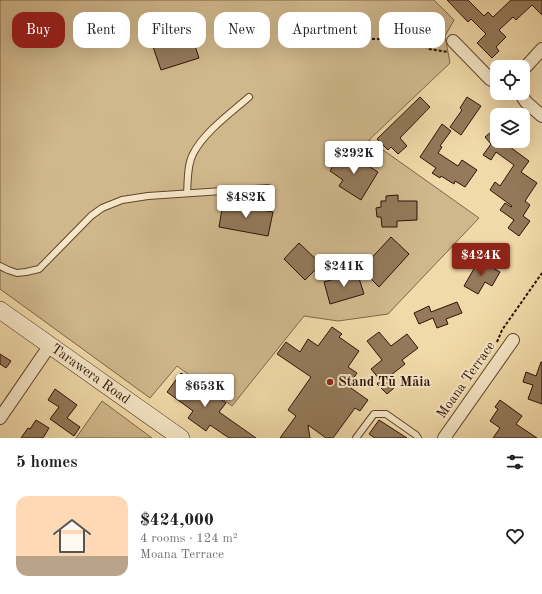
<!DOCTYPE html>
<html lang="en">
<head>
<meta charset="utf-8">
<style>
	body { margin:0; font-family:"Old Standard TT",serif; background:#f6f6f6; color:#202124; height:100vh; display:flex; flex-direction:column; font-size:15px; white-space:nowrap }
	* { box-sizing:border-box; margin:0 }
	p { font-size:13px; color:#757577 }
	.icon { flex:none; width:22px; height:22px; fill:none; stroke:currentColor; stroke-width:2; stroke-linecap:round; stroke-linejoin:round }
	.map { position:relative; height:438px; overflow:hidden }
	.drawer { display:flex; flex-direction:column; background:#fff; flex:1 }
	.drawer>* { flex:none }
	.banner { position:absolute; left:12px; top:12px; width:518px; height:36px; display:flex; gap:8px }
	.fabs { position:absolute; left:490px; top:60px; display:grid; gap:8px }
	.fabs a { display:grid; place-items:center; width:40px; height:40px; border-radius:8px; background:#fff; box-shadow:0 4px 16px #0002; font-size:20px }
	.price { position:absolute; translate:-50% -34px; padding:0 9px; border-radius:4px; background:#fff; color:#222; font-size:13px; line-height:26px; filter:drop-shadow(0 1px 2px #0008) }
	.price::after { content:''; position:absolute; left:50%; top:24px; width:12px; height:9px; margin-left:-6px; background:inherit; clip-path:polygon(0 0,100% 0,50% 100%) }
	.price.on { background:#8f2418; color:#fff }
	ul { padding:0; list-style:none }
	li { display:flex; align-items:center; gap:12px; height:100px; padding:0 16px }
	li span { display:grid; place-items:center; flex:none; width:112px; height:80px; border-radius:12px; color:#555 }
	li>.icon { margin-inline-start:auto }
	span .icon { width:48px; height:48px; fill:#fffc; stroke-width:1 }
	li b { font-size:17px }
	h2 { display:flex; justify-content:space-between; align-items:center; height:48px; padding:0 16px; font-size:17px }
	.chip { padding:0 14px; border-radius:12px; background:#fff; box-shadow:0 4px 16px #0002; font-size:14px; line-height:36px }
	.chip.on { background:#8f2418; color:#fff }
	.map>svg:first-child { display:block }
</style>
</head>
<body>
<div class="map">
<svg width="542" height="438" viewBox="0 0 542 438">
	<rect width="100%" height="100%" fill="#f1daa9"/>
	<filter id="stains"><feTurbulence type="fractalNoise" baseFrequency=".005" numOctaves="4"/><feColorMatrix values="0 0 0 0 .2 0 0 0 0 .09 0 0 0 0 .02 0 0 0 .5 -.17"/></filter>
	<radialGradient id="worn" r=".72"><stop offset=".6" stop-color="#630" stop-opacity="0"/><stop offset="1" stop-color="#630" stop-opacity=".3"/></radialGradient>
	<!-- green -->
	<path fill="#d0b88d" stroke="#80654a" d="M0 0H434L454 20 445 36 450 63 369 140 479 218 388 314 338 321 304 316 232 406 177 366 150 398 0 289Z
		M102 401 152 438H76Z"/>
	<!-- building -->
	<path fill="#947a5b" stroke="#2f1207" d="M447 0H468L484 16 488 12 493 17 511 0H542V15L532 5 516 20 513 17 499 30 506 37 496 47 499 51 492 58 477 43 486 34 471 19 468 22Z
		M189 28 199 58 161 70 151 41Z
		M420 97 430 107 400 138 407 146 398 154 391 147 388 150 377 139Z
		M467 97 481 106 461 135 450 127 462 110 460 108Z
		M442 124 451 131 440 146 442 147 438 153 458 166 462 160 477 170 465 187 455 181 454 184 441 176 440 178 432 173 436 168 420 157Z
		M497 127V141H502L529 161 521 172 537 183 525 201 530 205 523 216 530 221 519 236 508 228 514 220 500 210 505 203 511 207 512 206 490 190 495 182 500 186 514 165 496 152 491 160 483 155 491 144 485 137Z
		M343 150 378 172 361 200 339 186 343 180 330 171Z
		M398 195V201H417V220L397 221V227H382L381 217H377L376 208 381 207V201H386V196Z
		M223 203 273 212 268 236 219 227Z
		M391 237 409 254 379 287 362 270 366 269 365 265Z
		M299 243 321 264 305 280 284 259Z
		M479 260 500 272 492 286 485 282 478 294 464 286Z
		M357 272 364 294 330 304 324 282Z
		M457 302 462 313 446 319 448 324 437 328 433 318 419 324 414 313 429 306 431 312Z
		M332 327 342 334 339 337 359 351 348 367 357 373 348 386 368 400 360 411 355 408 333 438H326L308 425 310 438H280L296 416 288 410 311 377 277 354 286 342 300 352 308 339 318 346Z
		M379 332 391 346 407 334 418 348 402 360 405 364 386 379 394 388 387 394 377 384 380 380 371 369 382 360 367 341Z
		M0 354 11 361 6 368 0 364Z
		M541 362H542V404L528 399 533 385 523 382 526 372 536 376Z
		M181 373 226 403 219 412 256 438H229L210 425 206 431 188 418 193 411 167 392Z
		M55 389 77 405 67 418 80 427 74 436 50 419 59 407 48 400Z
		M500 400 522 416 516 424 537 438H493L500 428 490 421 498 409 495 407Z
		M36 420 49 428 43 438H21L28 428 30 429Z
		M379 420 407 438H375L369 434Z"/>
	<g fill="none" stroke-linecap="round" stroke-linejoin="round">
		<defs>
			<path id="service" d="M187 193C188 181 187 165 193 154 203 133 232 112 249 97
				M0 266 8 270 17 273 26 272 39 269 91 216 102 208 122 200 148 196 268 188
				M356 438 374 414H386L416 435 418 438"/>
			<path id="minor" d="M453 41 490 79 497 83
				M523 70 542 49
				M520 93 526 102 542 116
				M0 418 50 345
				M444 438 513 340"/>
			<g id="secondary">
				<path id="s1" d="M0 310 181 438"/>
			</g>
		</defs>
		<!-- service casing -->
		<use href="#service" stroke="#604430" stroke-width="8"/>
		<!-- minor casing -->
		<use href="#minor" stroke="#604430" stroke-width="14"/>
		<!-- secondary casing -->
		<use href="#secondary" stroke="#2f1207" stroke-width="18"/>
		<!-- path -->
		<path stroke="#2f1207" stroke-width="2" stroke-dasharray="3 2" stroke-linecap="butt" d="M327 39H415L429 49 448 52
			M497 342 502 330 542 273"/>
		<!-- service -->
		<use href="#service" stroke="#f6e7c7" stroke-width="6"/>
		<!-- minor -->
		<use href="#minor" stroke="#f6e7c7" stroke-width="12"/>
		<!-- secondary -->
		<use href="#secondary" stroke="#f6e7c7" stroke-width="17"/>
	</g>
	<!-- markers -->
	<circle fill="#8f2418" stroke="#f6e7c7" stroke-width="1.5" cx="330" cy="382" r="4"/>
	<g text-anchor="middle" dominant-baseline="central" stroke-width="4" stroke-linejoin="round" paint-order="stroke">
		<!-- street labels -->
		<g font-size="14" fill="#2f1207" stroke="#f6e7c7">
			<text stroke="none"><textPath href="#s1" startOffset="111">Tarawera Road</textPath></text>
			<text transform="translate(466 380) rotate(-55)">Moana Terrace</text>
		</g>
		<!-- poi labels -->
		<g font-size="14" font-weight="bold" fill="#2f1207" stroke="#f6e7c7" text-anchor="start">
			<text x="338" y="382">Stand Tū Māia</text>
		</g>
	</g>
	<rect width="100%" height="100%" filter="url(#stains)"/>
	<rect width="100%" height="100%" fill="url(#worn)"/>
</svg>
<div class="fabs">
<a><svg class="icon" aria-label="locate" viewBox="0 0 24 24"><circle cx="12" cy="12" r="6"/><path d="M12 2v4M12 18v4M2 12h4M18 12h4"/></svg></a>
<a><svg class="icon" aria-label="layers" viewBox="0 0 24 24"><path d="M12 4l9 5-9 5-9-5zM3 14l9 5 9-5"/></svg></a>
</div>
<b class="price" style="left:354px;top:175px">$292K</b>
<b class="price" style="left:246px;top:219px">$482K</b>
<b class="price on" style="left:481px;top:277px">$424K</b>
<b class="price" style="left:344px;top:288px">$241K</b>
<b class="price" style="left:205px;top:408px">$653K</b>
<div class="banner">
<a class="chip on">Buy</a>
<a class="chip">Rent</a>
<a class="chip">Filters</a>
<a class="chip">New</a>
<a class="chip">Apartment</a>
<a class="chip">House</a>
</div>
</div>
<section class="drawer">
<h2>5 homes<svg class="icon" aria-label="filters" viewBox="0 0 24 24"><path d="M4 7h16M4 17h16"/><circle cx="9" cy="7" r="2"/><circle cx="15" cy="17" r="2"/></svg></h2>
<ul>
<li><span style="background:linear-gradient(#ffd9b3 75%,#b9a48a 0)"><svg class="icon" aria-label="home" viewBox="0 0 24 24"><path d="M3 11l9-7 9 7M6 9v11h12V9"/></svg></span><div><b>$424,000</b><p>4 rooms · 124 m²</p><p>Moana Terrace</p></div><svg class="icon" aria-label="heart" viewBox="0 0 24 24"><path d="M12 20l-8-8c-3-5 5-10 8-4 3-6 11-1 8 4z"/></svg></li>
</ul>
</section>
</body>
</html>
